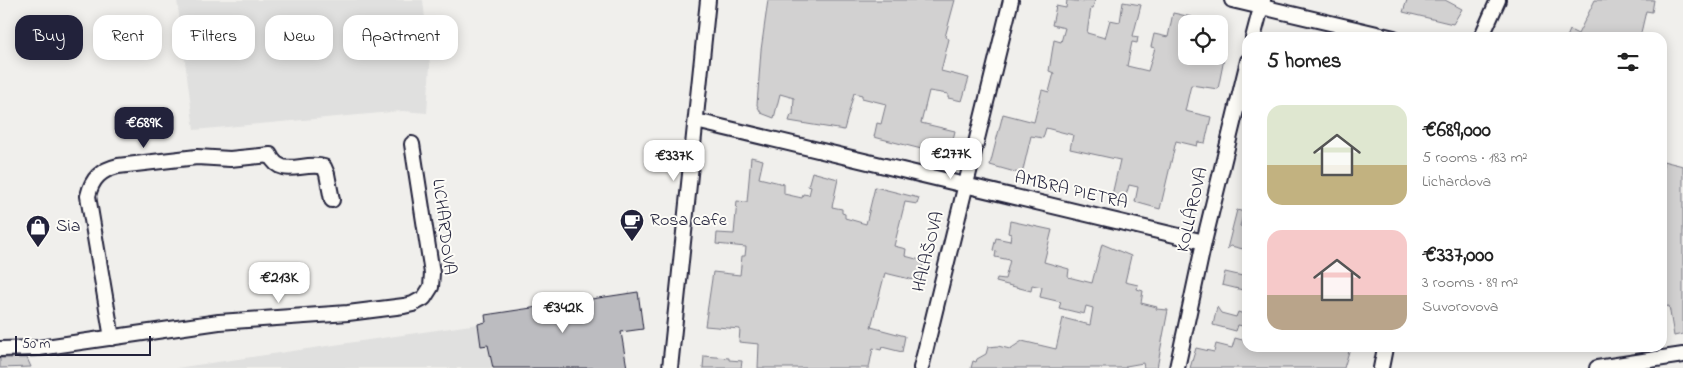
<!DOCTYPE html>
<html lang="en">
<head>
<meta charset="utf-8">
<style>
	body { margin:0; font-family:"Indie Flower",sans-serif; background:#f6f6f6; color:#222; height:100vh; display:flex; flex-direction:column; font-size:19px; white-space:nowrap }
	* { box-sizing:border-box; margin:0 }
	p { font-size:16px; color:#767676 }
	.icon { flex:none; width:28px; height:28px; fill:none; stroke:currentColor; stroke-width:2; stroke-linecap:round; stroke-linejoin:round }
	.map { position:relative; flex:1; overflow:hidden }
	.drawer { position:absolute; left:1242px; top:32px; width:425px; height:320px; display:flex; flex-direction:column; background:#fff; border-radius:15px; box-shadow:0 2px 12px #0003 }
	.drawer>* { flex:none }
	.hud { position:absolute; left:15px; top:15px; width:475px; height:45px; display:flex; gap:10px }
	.buttons { position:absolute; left:1178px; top:15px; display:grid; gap:10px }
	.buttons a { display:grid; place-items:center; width:50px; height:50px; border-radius:10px; background:#fff; box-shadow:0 2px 12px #0003; font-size:25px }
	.scale { position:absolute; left:15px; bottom:12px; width:136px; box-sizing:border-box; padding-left:5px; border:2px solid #22223b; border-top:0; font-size:14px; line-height:18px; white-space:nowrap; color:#22223b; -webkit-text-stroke:4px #fdfcf7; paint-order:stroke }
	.price { position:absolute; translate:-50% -42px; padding:0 11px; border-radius:10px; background:#fff; color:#222; font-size:16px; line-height:32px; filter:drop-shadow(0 1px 2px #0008) }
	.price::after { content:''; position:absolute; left:50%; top:30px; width:15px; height:11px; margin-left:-8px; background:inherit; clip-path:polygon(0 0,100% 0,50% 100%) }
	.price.on { background:#22223b; color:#fff }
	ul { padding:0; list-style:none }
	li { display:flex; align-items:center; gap:15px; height:125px; padding:0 25px }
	li span { display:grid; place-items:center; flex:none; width:140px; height:100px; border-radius:15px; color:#555 }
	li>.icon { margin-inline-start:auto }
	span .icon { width:60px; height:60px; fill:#fffc; stroke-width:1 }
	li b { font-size:21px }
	h2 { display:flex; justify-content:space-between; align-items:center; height:60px; padding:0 25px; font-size:21px }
	.chip { padding:0 18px; border-radius:15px; background:#fff; box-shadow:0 2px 12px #0003; font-size:18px; line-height:45px }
	.chip.on { background:#22223b; color:#fff }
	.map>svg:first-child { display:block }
</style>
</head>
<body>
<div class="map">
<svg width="1683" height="368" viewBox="0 0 1683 368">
	<rect width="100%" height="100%" fill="#f0efec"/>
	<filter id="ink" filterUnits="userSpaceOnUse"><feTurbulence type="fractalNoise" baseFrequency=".02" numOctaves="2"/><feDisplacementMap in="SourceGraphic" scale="10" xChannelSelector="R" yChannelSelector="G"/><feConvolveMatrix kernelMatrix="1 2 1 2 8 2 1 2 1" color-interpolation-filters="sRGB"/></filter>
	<g filter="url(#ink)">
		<!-- built -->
		<path fill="#e0e0df" d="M177 0H423L430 65 427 113 403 111 194 130Z
			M478 324 481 345H488L493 368H176Z"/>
		<!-- green -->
		<path fill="#d2d1d1" stroke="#7a7a86" d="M768 0H955L945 37 949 39 941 71 969 78 962 101 948 98V94L929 91 921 123 955 131 949 156 874 137 877 123 881 124 886 104 862 98V95L854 93 844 130 789 121 791 115H793L794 98 780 94 774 118 761 113 757 105 761 50Z
			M1067 0 1084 2 1085 0H1095L1093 8H1091L1087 33 1105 38 1110 20 1120 22 1123 2 1141 5 1133 36 1138 37 1137 43 1132 42 1127 66 1148 71 1155 48 1151 47 1154 34 1168 37 1173 13 1192 17 1190 24H1186L1184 49 1186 50V56H1214L1224 59 1218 89 1191 85 1185 111 1211 117 1205 143 1198 142 1197 146 1176 141 1160 209 1135 202 1138 187 1129 185 1125 199 1112 195 1120 160 1070 149 1073 135 1046 128 1043 138 1031 136 1022 174 990 165 1003 114 1034 122 1042 90 1049 92 1054 73 1049 71 1054 40 1061 42 1065 28 1052 25 1056 6 1066 8Z
			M1407 0H1445L1462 9 1453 24 1403 12Z
			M1595 0H1654L1652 12 1646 11 1640 37H1567L1570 30 1578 34Z
			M751 157 763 160 759 178 784 184V194L802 198 803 194 809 195 811 187 808 186 812 172 838 179 832 207 842 209V213L845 214V218L866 224 875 187 919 198 917 204 905 202 894 246 906 249 905 256 924 261 918 281 885 273 871 327 905 336 902 352 882 347 881 350 873 348 869 368H758L759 344 739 342 740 329 705 326 713 272 740 275 742 256H745L746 247 716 244 717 233 734 234 737 201 747 202Z
			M1663 161 1683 166V334L1674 336 1669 306 1663 307Z
			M1237 210 1244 212 1240 226 1247 228V250L1231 246 1227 249Z
			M1010 221 1052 230 1044 262 1069 269 1068 277 1092 283 1102 244 1131 256 1125 282 1138 285 1137 289 1143 291 1141 303 1157 307 1156 309 1168 310 1157 368H1144L1143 363 1126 366V368H971L973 361 976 362 977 359 986 354 988 347 998 346 1010 349 1022 341 1056 349 1063 318 1090 325 1093 308 1086 306 1084 314 1059 308 1061 302 1040 297 1042 287 1032 285 1031 291 996 282 997 278 1005 279 1010 260 995 257 996 251 993 250 996 238 1010 241 1011 234 1008 233Z
			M1225 272 1247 277V291L1222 285Z
			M1217 307 1221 313 1236 317 1238 312 1247 315V327L1238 325 1236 331 1213 325Z
			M1247 337 1248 348H1350L1344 368H1190L1196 348 1214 352 1216 344 1232 348 1235 338 1246 341Z
			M704 356 729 358V360L742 361 741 368H703Z
			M0 358H27L31 367 0 368Z"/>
		<!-- building -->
		<path fill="#bcbcc0" stroke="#22223b" d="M638 292 643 329 621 332 627 368H493L488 345 481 346 478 324 486 322 485 315Z"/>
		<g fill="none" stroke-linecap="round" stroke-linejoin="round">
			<defs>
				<path id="minor" d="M1232 0 1394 38
					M1253 38 1263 0
					M1481 38 1498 0
					M696 121 1204 242
					M112 338 88 196C92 178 101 170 118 166L197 157 230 159 270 155C281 179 304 161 324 167L327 174 332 200
					M0 349 39 348 219 322 348 313 404 306 413 304 424 298 431 287 432 273 412 144
					M670 368 708 0
					M921 368 1011 0
					M1177 368 1204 242 1248 61
					M1381 368 1385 348
					M1597 368 1683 355"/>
			</defs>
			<!-- minor casing -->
			<use href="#minor" stroke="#22223b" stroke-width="18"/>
			<!-- minor -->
			<use href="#minor" stroke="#fdfcf7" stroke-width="14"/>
		</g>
	</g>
	<!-- icons -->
	<defs>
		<symbol id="cafe-pin" viewBox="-11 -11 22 30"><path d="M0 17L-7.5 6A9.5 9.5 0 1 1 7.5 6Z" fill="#22223b" stroke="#fdfcf7"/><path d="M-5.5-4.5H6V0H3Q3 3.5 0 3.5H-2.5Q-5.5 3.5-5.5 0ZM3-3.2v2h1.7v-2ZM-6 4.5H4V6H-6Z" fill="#fff"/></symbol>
		<symbol id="shop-pin" viewBox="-11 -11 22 30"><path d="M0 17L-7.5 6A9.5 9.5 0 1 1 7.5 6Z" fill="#22223b" stroke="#fdfcf7"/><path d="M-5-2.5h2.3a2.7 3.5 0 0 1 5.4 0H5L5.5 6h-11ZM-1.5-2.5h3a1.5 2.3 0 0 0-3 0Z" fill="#fff"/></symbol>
	</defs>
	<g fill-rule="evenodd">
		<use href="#cafe-pin" x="618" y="207" width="28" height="38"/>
		<use href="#shop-pin" x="24" y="213" width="28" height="38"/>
	</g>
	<g text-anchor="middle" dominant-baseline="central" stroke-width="4" stroke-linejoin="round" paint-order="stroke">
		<!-- street labels -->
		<g font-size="18" fill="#22223b" stroke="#fdfcf7">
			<text transform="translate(1071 191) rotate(13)">AMBRA PIETRA</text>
			<text transform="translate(1193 210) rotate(-77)">KOLLÁROVA</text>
			<text transform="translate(443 227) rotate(83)">LICHARDOVA</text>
			<text transform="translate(929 252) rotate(-76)">HALAŠOVA</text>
		</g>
		<!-- poi labels -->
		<g font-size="18" fill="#22223b" stroke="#fdfcf7" text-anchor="start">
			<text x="650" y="221">Rosa cafe</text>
			<text x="56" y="227">Sia</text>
		</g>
	</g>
</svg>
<div class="buttons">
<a><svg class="icon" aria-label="locate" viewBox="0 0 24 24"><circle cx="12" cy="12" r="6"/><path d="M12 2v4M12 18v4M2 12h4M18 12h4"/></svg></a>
</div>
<div class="scale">50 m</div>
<b class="price on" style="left:144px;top:149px">€689K</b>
<b class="price" style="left:951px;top:180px">€277K</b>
<b class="price" style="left:674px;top:182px">€337K</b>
<b class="price" style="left:279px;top:304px">€213K</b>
<b class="price" style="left:563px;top:334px">€342K</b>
<div class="hud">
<a class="chip on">Buy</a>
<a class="chip">Rent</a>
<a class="chip">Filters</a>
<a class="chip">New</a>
<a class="chip">Apartment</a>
</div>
<section class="drawer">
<h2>5 homes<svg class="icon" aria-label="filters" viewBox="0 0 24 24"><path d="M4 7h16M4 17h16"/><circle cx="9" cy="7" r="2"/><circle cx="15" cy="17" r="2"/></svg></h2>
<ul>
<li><span style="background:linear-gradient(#dfe7d0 60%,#c2b280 0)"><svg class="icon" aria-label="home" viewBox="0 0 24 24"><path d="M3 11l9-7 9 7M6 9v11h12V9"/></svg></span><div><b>€689,000</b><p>5 rooms · 183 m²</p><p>Lichardova</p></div></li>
<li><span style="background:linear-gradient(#f6c9c9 65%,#b9a48a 0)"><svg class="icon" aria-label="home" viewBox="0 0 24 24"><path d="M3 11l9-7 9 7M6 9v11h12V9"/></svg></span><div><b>€337,000</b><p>3 rooms · 89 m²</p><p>Suvorovova</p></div></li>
</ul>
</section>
</div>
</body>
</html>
